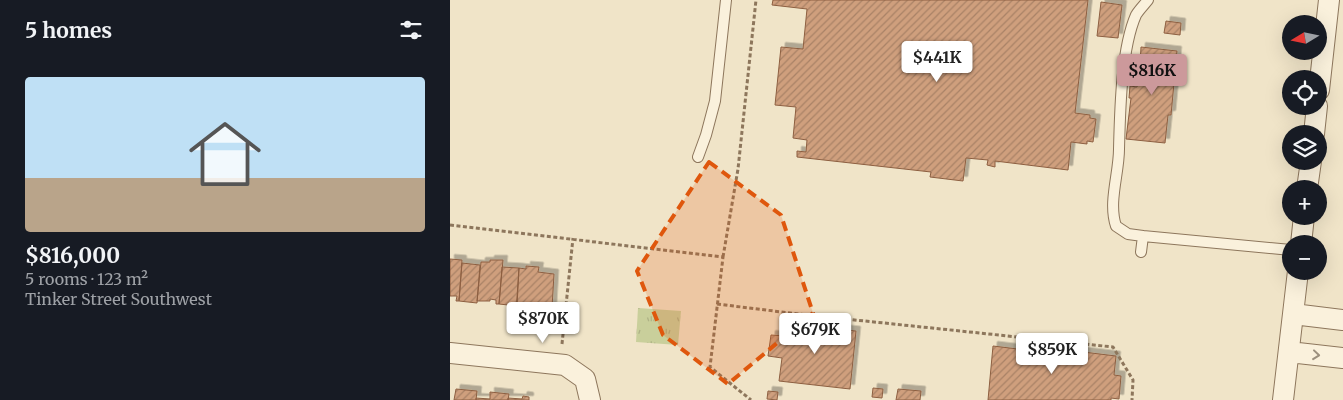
<!DOCTYPE html>
<html lang="en">
<head>
<meta charset="utf-8">
<style>
	body { margin:0; font-family:Merriweather,serif; background:#20242c; color:#f1f3f6; height:100vh; display:flex; flex-direction:column; font-size:19px; white-space:nowrap }
	* { box-sizing:border-box; margin:0 }
	p { font-size:16px; color:#9ea1a6 }
	.icon { flex:none; width:28px; height:28px; fill:none; stroke:currentColor; stroke-width:2; stroke-linecap:round; stroke-linejoin:round }
	.map { position:relative; flex:1; overflow:hidden }
	.sheet { display:flex; flex-direction:column; background:#171b24; width:450px }
	.sheet>* { flex:none }
	.needle { width:32px; rotate:260deg }
	.tools { position:absolute; left:832px; top:15px; display:grid; gap:10px }
	.tools a { display:grid; place-items:center; width:45px; height:45px; border-radius:50%; background:#171b24; box-shadow:0 5px 20px #0002; font-size:25px }
	.price { position:absolute; translate:-50% -42px; padding:0 11px; border-radius:5px; background:#fff; color:#222; font-size:16px; line-height:32px; filter:drop-shadow(0 1px 2px #0008) }
	.price::after { content:''; position:absolute; left:50%; top:30px; width:15px; height:11px; margin-left:-8px; background:inherit; clip-path:polygon(0 0,100% 0,50% 100%) }
	.price.current { background:#cc999b; color:#111 }
	ul { padding:0; list-style:none }
	li { display:grid; align-content:center; gap:10px; height:265px; padding:0 25px }
	li+li { border-top:1px solid #363941 }
	li span { display:grid; place-items:center; height:155px; border-radius:5px; color:#555 }
	li>.icon { margin-inline-start:auto }
	span .icon { width:90px; height:90px; fill:#fffc; stroke-width:1 }
	li b { font-size:21px }
	h2 { display:flex; justify-content:space-between; align-items:center; height:60px; padding:0 25px; font-size:21px }
	main { display:flex; flex:1; min-height:0 }
	.map>svg:first-child { display:block }
</style>
</head>
<body>
<main>
<section class="sheet">
<h2>5 homes<svg class="icon" aria-label="filters" viewBox="0 0 24 24"><path d="M4 7h16M4 17h16"/><circle cx="9" cy="7" r="2"/><circle cx="15" cy="17" r="2"/></svg></h2>
<ul>
<li><span style="background:linear-gradient(#bfe0f5 65%,#b9a48a 0)"><svg class="icon" aria-label="home" viewBox="0 0 24 24"><path d="M3 11l9-7 9 7M6 9v11h12V9"/></svg></span><div><b>$816,000</b><p>5 rooms · 123 m²</p><p>Tinker Street Southwest</p></div></li>
</ul>
</section>
<div class="map">
<svg width="893" height="400" viewBox="0 0 893 400">
	<defs>
		<pattern id="park-tufts" width="24" height="20" patternUnits="userSpaceOnUse" patternTransform="scale(1.25)"><rect width="24" height="20" fill="#c9cf9b"/><path d="M3 7l-1-3M5 7V3M7 7l1-3M15 17l-1-3M17 17v-4M19 17l1-3" fill="none" stroke="#aeb285"/></pattern>
		<pattern id="building-hatch" width="6" height="6" patternUnits="userSpaceOnUse" patternTransform="scale(1.25)"><rect width="6" height="6" fill="#cf9f7d"/><path d="M-1 1l2-2M0 6l6-6M5 7l2-2" fill="none" stroke="#a98266"/></pattern>
		<filter id="shadow"><feDropShadow dx="4.5" dy="-4.5" stdDeviation="0" flood-color="#0004"/></filter>
	</defs>
	<rect width="100%" height="100%" fill="#f0e4c8"/>
	<!-- park -->
	<path fill="url(#park-tufts)" d="M188 308 231 311 228 345 186 342Z"/>
	<!-- building -->
	<path fill="url(#building-hatch)" stroke="#8d5f41" filter="url(#shadow)" d="M323 0H638L625 113 640 115V118L646 119 643 142 637 141V144L621 142 618 170 545 161V167L537 165 538 160 516 158 513 181 480 177 481 172 347 157V151L356 152 357 140 343 138 346 107 325 105 331 47 353 49 357 9 322 5Z
		M651 2 672 5 668 38 647 36Z
		M716 21 731 23 730 35 714 33Z
		M691 47 727 51 721 115H718L715 143 676 139 681 98H679L680 86 687 87 689 75 682 74V64L690 65Z
		M0 259 12 260 9 301H6L7 296H0Z
		M40 260H53L49 304H46V300L40 299V301H27L31 262H40Z
		M12 263 30 265 27 303 9 301Z
		M76 266 89 267 88 272 104 274 102 308 91 307V311L80 310V313L66 312 69 268 76 269Z
		M52 267 69 268 67 306 49 304Z
		M335 323 406 331 400 389 329 381 332 358 318 356 321 335 334 336Z
		M543 346 584 351V346L666 356 664 375 671 376 669 399 661 398V400H538Z
		M423 388 433 389 432 398 422 397Z
		M6 389 27 391 26 400H4Z
		M448 389 471 391 470 400H446Z
		M318 391 328 392 327 400 317 399Z
		M40 392 59 394 58 400H26V398L40 399Z
		M73 396 79 397V400H58V398L72 399Z"/>
	<g fill="none" stroke-linecap="round" stroke-linejoin="round">
		<defs>
			<path id="lane" d="M248 157 256 135 265 101 276 0
				M693 236 678 234 666 226C658 202 669 174 669 149 670 112 671 49 686 15 689 10 694 5 698 0
				M691 252 693 236 841 250"/>
			<path id="street" d="M869 90 879 0
				M864 134 867 106
				M857 189 861 161
				M851 244 854 216
				M843 314 893 320
				M839 352 893 358
				M0 353 115 365 135 379 140 400
				M833 400 848 271"/>
		</defs>
		<!-- lane casing -->
		<use href="#lane" stroke="#8d765c" stroke-width="12"/>
		<!-- street casing -->
		<use href="#street" stroke="#8d765c" stroke-width="22"/>
		<!-- path -->
		<path stroke="#8d765c" stroke-width="3" stroke-dasharray="4 2.5" stroke-linecap="butt" d="M0 225 273 257 260 367 301 400
			M273 257 288 169 306 0
			M267 304 348 314 663 347 683 380 682 400
			M112 344 123 238"/>
		<!-- lane -->
		<use href="#lane" stroke="#faf1dc" stroke-width="10"/>
		<!-- street -->
		<use href="#street" stroke="#faf1dc" stroke-width="20"/>
	</g>
	<!-- one-way arrows -->
	<defs><path id="oneway-chevron" d="M-2-3.5L2.5 0L-2 3.5" fill="none" stroke-width="1.6" stroke-linecap="round" stroke-linejoin="round" transform="scale(1.25)"/></defs>
	<use stroke="#9c907e" href="#oneway-chevron" transform="translate(866 355) rotate(6)"/>
	<!-- marked area -->
	<path fill="#df570d" fill-opacity="0.2" stroke="#df570d" stroke-width="4" stroke-dasharray="10 6" stroke-linejoin="round" d="M259 162 331 215 363 313 278 384 213 335 187 271Z"/>
</svg>
<div class="tools">
<a><svg class="needle" viewBox="-14 -14 28 28"><path d="M0-13l5 13h-10z" fill="#e53935"/><path d="M0 13l5-13h-10z" fill="#9ea1a6"/></svg></a>
<a><svg class="icon" aria-label="locate" viewBox="0 0 24 24"><circle cx="12" cy="12" r="6"/><path d="M12 2v4M12 18v4M2 12h4M18 12h4"/></svg></a>
<a><svg class="icon" aria-label="layers" viewBox="0 0 24 24"><path d="M12 4l9 5-9 5-9-5zM3 14l9 5 9-5"/></svg></a>
<a>+</a>
<a>−</a>
</div>
<b class="price" style="left:487px;top:83px">$441K</b>
<b class="price current" style="left:702px;top:96px">$816K</b>
<b class="price" style="left:93px;top:344px">$870K</b>
<b class="price" style="left:365px;top:355px">$679K</b>
<b class="price" style="left:602px;top:375px">$859K</b>
</div>
</main>
</body>
</html>
